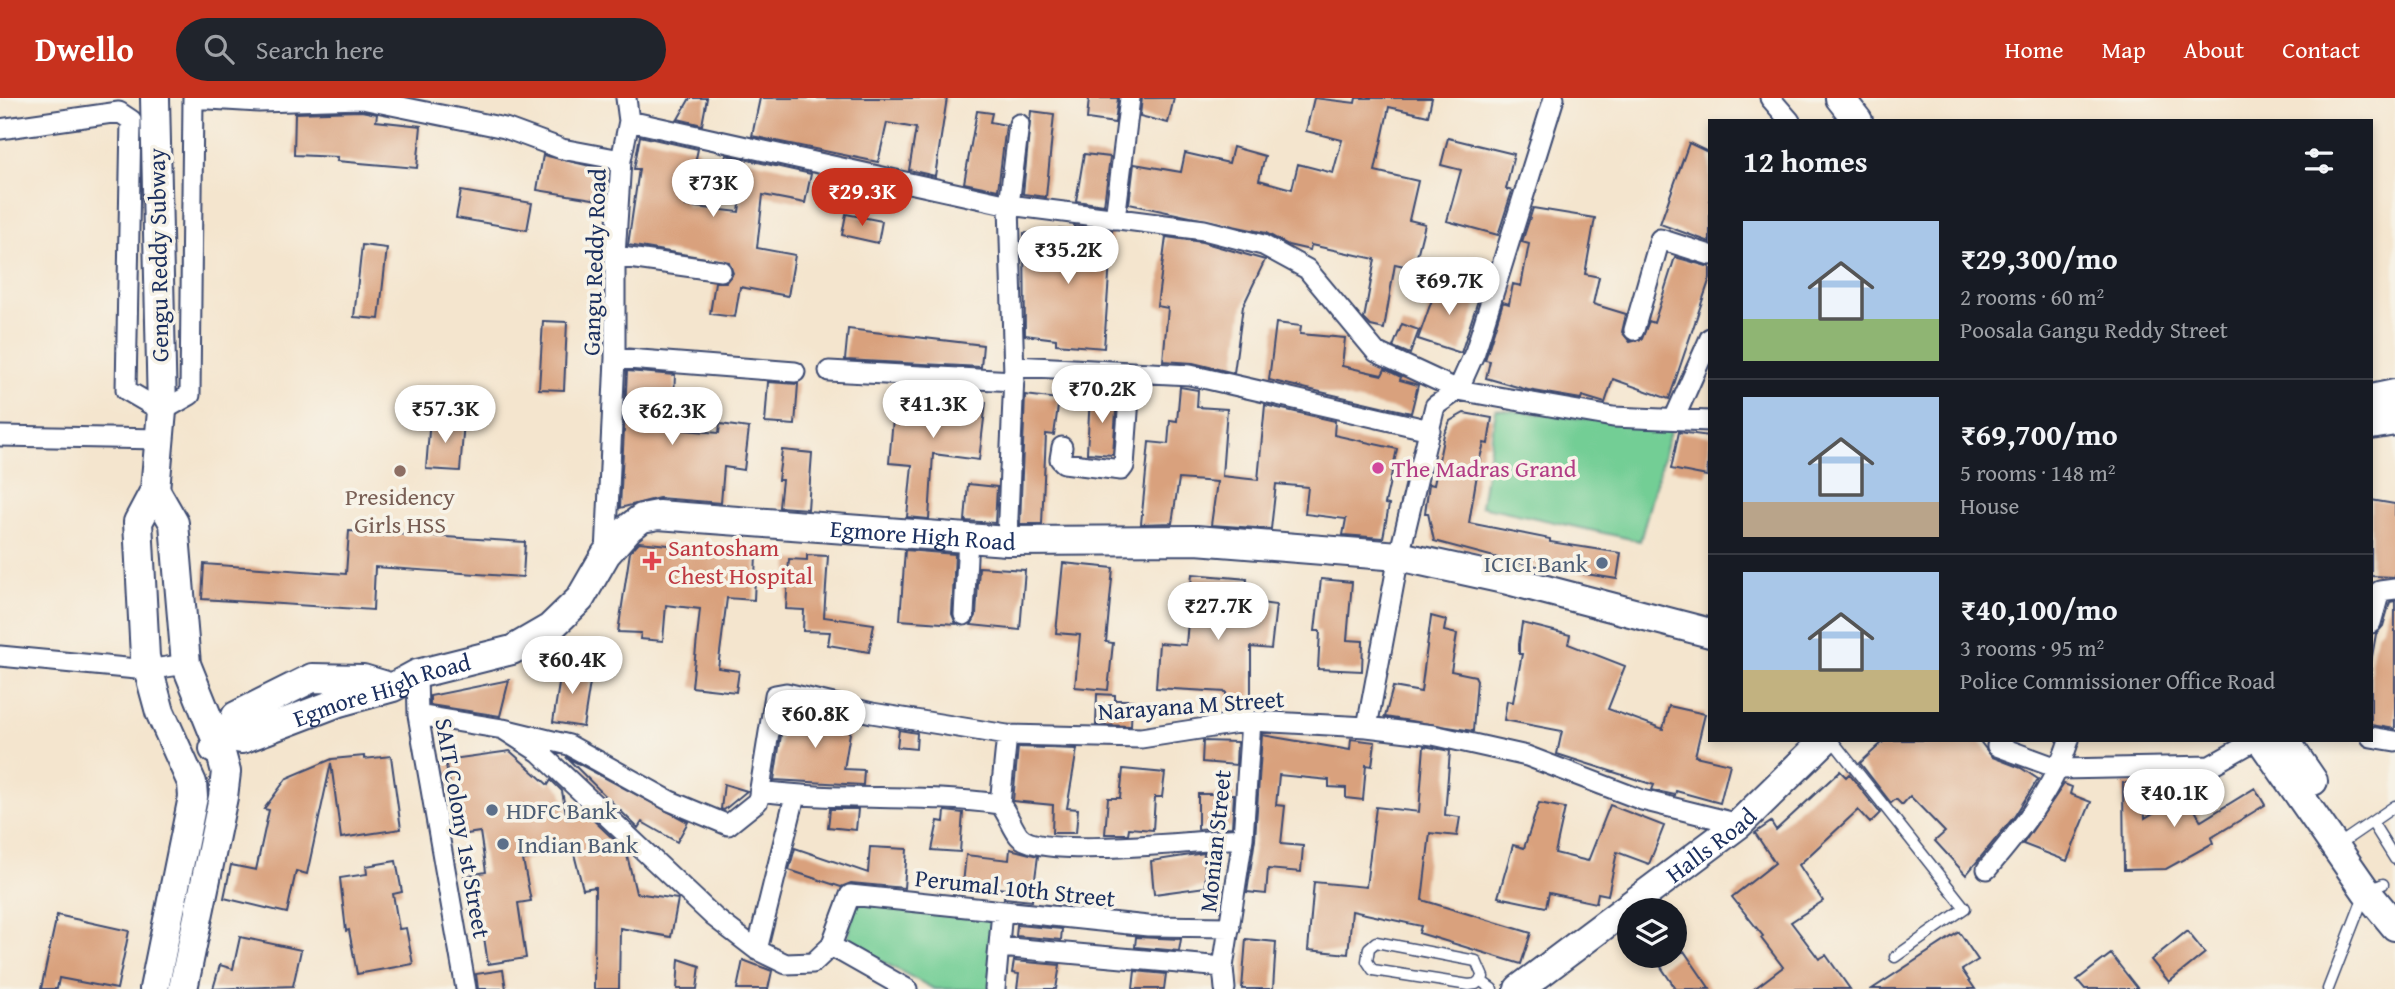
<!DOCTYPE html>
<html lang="en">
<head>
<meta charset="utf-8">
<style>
	body { margin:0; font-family:"Gentium Book Plus",serif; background:#20242c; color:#f1f3f6; height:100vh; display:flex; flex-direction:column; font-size:26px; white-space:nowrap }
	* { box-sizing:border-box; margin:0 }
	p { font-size:23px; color:#9ea1a6 }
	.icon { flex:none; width:38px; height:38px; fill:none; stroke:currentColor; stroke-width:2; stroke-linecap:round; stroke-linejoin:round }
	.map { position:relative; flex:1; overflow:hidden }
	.drawer { position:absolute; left:1708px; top:21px; width:665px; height:623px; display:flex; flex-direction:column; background:#171b24; border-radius:0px; box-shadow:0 4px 10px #0003 }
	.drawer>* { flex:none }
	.fabs { position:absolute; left:1617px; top:800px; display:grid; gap:14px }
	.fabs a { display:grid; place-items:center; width:70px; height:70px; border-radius:50%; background:#171b24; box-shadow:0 4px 10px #0003; font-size:35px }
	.price { position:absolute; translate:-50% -60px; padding:0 16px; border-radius:24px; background:#fff; color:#222; font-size:23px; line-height:46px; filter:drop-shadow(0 2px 4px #0008) }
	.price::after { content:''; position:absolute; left:50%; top:42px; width:21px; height:16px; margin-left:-10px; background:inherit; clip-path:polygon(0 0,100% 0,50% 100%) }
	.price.on { background:#c8321e; color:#fff }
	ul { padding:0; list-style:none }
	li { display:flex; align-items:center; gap:21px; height:175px; padding:0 35px }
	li+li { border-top:2px solid #363941 }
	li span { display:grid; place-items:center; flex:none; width:196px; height:140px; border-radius:0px; color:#555 }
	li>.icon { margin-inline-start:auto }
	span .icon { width:84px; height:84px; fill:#fffc; stroke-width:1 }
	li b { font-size:30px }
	h2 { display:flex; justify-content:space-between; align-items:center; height:84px; padding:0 35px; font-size:30px }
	header { display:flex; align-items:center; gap:42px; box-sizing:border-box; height:98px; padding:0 35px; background:#c8321e; color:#fff }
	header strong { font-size:33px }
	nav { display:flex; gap:38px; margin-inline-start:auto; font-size:24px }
	.search { width:490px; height:63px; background:#20242c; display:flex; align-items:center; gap:18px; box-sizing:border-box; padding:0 24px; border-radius:38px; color:#9ea1a6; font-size:26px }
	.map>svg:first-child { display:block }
</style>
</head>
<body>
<header>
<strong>Dwello</strong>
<div class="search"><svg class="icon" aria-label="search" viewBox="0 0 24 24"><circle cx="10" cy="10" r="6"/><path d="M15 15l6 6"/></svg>Search here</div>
<nav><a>Home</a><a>Map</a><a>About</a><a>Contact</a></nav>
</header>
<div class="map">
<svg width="2395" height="891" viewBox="0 0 2395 891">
	<rect width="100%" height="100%" fill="#f7f3e8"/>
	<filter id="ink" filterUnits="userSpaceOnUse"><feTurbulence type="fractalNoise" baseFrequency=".0143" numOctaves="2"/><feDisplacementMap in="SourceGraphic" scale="14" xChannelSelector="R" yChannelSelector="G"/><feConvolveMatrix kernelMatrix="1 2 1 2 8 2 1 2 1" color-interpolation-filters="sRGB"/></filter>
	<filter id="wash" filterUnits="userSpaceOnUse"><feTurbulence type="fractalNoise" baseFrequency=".00686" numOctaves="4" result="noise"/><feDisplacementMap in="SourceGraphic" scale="28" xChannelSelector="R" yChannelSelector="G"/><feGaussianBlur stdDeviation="1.57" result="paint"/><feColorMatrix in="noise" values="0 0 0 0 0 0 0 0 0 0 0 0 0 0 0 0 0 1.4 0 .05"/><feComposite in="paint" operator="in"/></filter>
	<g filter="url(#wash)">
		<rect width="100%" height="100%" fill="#f4e5ce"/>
		<!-- green -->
		<path fill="#73ce95" stroke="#477e7a" stroke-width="2" d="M1496 311 1671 330 1640 443 1481 408Z
			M856 798 1000 815 994 891H934L847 845Z"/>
		<g id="blocks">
			<!-- building -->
			<path fill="#d9a17d" d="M690 0H707L702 27 678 21Z
				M760 0H947L935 78 909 72 916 30 887 25 878 64 752 38Z
				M1089 0H1118L1115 25 1087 21Z
				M1142 0H1174L1168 25 1140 18Z
				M1314 0 1355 5 1356 0H1432L1428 18 1389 9 1375 73 1418 83 1409 122 1425 126 1414 170 1395 166 1384 231 1371 228 1364 221 1375 161 1311 147 1310 152 1288 147 1266 135 1129 106 1134 66 1181 74 1185 55 1229 65 1233 49 1265 58 1259 82 1292 91 1298 66 1333 75 1342 42 1306 33Z
				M361 13 377 16 376 23 421 28 417 70 337 63 338 59 294 57 295 15Z
				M977 13 992 15 990 24 1006 27 998 92 964 85Z
				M1031 13 1054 16 1046 99 1023 96Z
				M640 38 698 51 686 108 739 114 744 78 723 75 726 57 811 76 805 105 763 97 757 150 795 157 788 198 740 189 735 219 710 216 715 184H726L733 175 729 164 628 147 639 71H634Z
				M1448 40 1514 56 1506 91 1512 93 1498 137 1447 123 1461 72 1441 67Z
				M1689 45 1710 55V144L1660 126Z
				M1084 56 1110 59 1104 107 1076 103Z
				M543 57 603 71 599 102 537 92Z
				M461 93 532 105 527 132 456 120Z
				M1533 110 1595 120 1585 176 1599 179 1593 206 1626 216 1622 234 1630 244 1642 241 1649 223 1654 225 1675 159 1710 169V180L1669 301 1613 281 1605 305 1582 298 1581 301 1528 292 1486 280 1490 263 1485 262 1503 204 1509 206 1513 186 1521 188 1529 146 1522 144Z
				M846 116 882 123 878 145 842 137Z
				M1074 128 1112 133 1104 250 1056 246V241L1025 237 1024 135 1058 137 1059 130 1074 132Z
				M1166 139 1202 144 1265 162 1243 208 1234 275 1193 265 1163 263 1168 210 1157 208Z
				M362 147 387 150 379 221 354 219Z
				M1439 182 1480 196 1461 255 1418 241Z
				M543 223 567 224 564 292 539 291Z
				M1276 225 1301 228 1300 236 1345 240 1342 268 1382 277 1385 271 1401 279 1400 282 1418 287 1411 315 1269 282Z
				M1402 226 1419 232 1410 256 1393 249Z
				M848 231 983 247 981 269 845 262Z
				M627 273 675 277 674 298 687 299 684 332 719 335 720 326 749 330 744 372 724 369 721 405 659 400 620 410Z
				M768 284 798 286 795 327 765 325Z
				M1180 289 1198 292 1197 309 1227 311 1222 378 1258 382 1265 307 1335 323 1334 337 1397 351 1385 406 1389 407 1383 440 1343 437 1346 421 1305 416 1308 389 1276 386 1271 431 1211 427 1217 384 1179 381 1172 425 1141 426 1149 344 1168 346 1170 322 1177 323Z
				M1025 297 1059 301 1054 337 1046 336 1042 426H1020Z
				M1090 297 1117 298 1113 357 1087 355Z
				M938 298 986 304 979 362 933 356 929 421 907 419 912 367 889 365 895 299 938 303Z
				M1464 315 1492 320 1488 346 1484 345 1479 364 1469 425 1550 441V444L1621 455 1617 481 1513 464 1434 443 1428 415H1425L1429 386 1434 387 1444 336 1450 323Z
				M430 320 464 323 460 373 426 371Z
				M1679 334 1710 338 1707 378 1671 371Z
				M782 352 812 355 808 411 779 409 782 382H778Z
				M968 386 997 389 995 425 965 423Z
				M2371 402 2395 406V479L2371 478Z
				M349 433 525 444 523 479 375 469 373 512 202 501 204 466 346 476Z
				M639 444 756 456 754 502 727 500 718 570 739 573 736 594 692 589 700 511 666 507 663 543 640 541 641 535 618 534 630 454Z
				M905 452 955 456 952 516 956 526 900 522Z
				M807 457 828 458 824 519 874 526 869 554 828 547 830 534 803 533 804 512 786 511 789 461 807 462Z
				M1063 465 1113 470 1106 544 1113 545 1108 592 1075 589 1080 537 1056 535Z
				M979 469 1025 472 1020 532 971 527 976 518Z
				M1192 476 1247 481 1245 503 1276 507 1271 551 1251 549V611L1226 614V594L1156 590 1159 545 1186 547Z
				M1321 481 1352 484 1347 542 1363 543 1362 573 1318 571 1320 533H1315Z
				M2395 503V631L2371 627V564L2376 536 2383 528 2390 504Z
				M1431 518 1446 522 1444 533 1457 536 1451 573 1475 578 1477 582 1473 633 1385 619 1393 589 1421 594Z
				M1522 525 1570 537 1568 546 1625 568 1608 611 1663 631 1669 608 1705 616 1695 658 1730 666 1720 705 1676 693 1675 697 1652 692 1654 687 1557 656 1562 633 1504 622 1507 603 1513 604 1522 556H1519V546Z
				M562 567 592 572 583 629 553 624Z
				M509 582 500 618 430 607V598Z
				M1097 596 1115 597V602H1132L1131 628 1096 627Z
				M785 611 852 623 844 671 864 672 863 687 774 682Z
				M899 632 917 635 916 651 897 649Z
				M1262 637 1350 652 1351 641 1375 644 1372 668 1366 667 1363 702 1346 700V690L1329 689V682L1279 677 1276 707 1285 708 1281 746 1303 748 1301 774 1268 771 1266 796 1247 794 1255 741Z
				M1885 642H1979L1992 659 2021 670 2038 681 2014 719 1966 777 1935 743 1945 734 1910 698 1902 707 1896 701 1891 705 1860 665Z
				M1203 643 1237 644 1236 667 1202 664Z
				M1424 648 1450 653 1445 717 1460 719 1457 738 1430 735 1422 802 1531 835 1521 866 1419 835 1421 828 1352 813 1348 856 1308 852 1314 784 1366 789 1376 709 1419 714Z
				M1018 649 1077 651 1067 710 1078 711 1076 735H1052L1053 707 1013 703Z
				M510 653 548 687 551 682 562 693 567 721 588 717 626 753 636 795 678 801 671 839 620 830 619 891H594L595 789 583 791 573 752 523 762 531 803 518 805 526 860 488 866 480 812 470 814 464 778 486 774 480 734 460 737 445 662Z
				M364 658V661L391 658 401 731 341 740 331 665 307 776 296 773 287 815 224 800 231 767 256 772 269 712 264 711 287 680 332 661Z
				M566 659 688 724 677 744 642 724 638 730Z
				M1123 671 1165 675 1162 699H1155L1153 732 1129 730 1128 736H1105L1108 700H1120Z
				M1840 673 1846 679 1849 676 1880 715 1870 725 1858 712 1799 767 1823 803 1791 824 1819 861 1826 857 1850 891H1754L1783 869 1761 840 1763 838 1732 799 1775 765 1755 735 1771 724 1776 732Z
				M2123 685H2144L2145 720 2175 702 2179 709 2190 703 2201 723 2255 690 2265 707 2211 740 2213 745 2166 771 2124 772Z
				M724 686 747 693 724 712 721 711Z
				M2064 686 2072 689 2070 696 2091 704 2067 763 2023 746Z
				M1198 696H1234L1232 729 1198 731Z
				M1539 705 1565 710 1555 755 1588 763 1610 707 1664 728 1649 766 1617 754 1608 797 1598 795 1596 805 1549 795 1546 809 1498 799 1513 747 1524 750Z
				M830 711H858L856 732 828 729Z
				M945 713 963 715 960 754 932 752 938 723 944 724Z
				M870 749 907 751 904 790 851 785 841 789 789 772 795 750 868 775Z
				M1010 751 1038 758 1032 803 1004 800 1005 791 963 786 966 757 1009 762Z
				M1204 755 1206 789 1154 796 1151 763Z
				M396 763 402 794 393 796 399 831 406 830 413 866 357 876 349 832 346 833 340 780 367 776 366 768Z
				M57 817 129 833 117 891 59 880 57 891H41Z
				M1017 827 1062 831 1061 842 1016 838Z
				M2187 833 2205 855 2169 884 2151 862Z
				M1959 834 1978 862 1962 872 1975 891H1872Z
				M240 839 301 852 293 888 213 891 220 867 233 871Z
				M1136 839 1181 841 1179 853 1135 849Z
				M1246 841 1276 844 1273 891H1242Z
				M1684 853 1710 891H1676L1661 869Z
				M2111 856 2120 868 2138 891H2085L2077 882Z
				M679 861 700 868 697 891H677Z
				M743 862 772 873 768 891H737Z
				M1014 863 1060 867 1056 891H1017L1019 876 1012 875Z
				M503 872 506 891H478L476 876Z
				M1135 873 1166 876 1164 891H1133Z"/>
		</g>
	</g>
	<g filter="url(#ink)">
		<use href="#blocks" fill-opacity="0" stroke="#3c4a6f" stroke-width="2"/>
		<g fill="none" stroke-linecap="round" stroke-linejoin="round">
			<defs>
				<path id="service" d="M1832 642 1965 810 1895 859
					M2372 724 2395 761
					M2338 747 2395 708
					M1376 844 1476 863 1483 879 1476 886 1469 887 1373 872 1367 863 1369 850Z
					M1481 883 1492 891
					M2328 891 2366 793 2383 786"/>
				<path id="minor" d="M193 0 259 4 362 1 505 30 562 51 621 62
					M1770 0 1790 23
					M629 23 1009 107 1204 132 1263 147 1307 171 1376 254 1458 292 1613 319 1710 323
					M0 31 119 14 131 22 126 292 162 313 190 297 193 0
					M1115 121 1130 0
					M615 158 721 173
					M1634 232 1660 141 1710 157
					M615 260 795 274
					M1014 268 1190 277 1430 332
					M829 273 1014 283
					M1674 321 1710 240
					M0 338 160 341
					M1062 349 1060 361 1064 365 1121 372 1124 368 1131 274
					M1007 443 1014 277 1009 107 1019 26
					M606 456 615 260V158L621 62 629 23 626 0
					M964 517 968 440
					M2371 525 2380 493 2395 491
					M0 558 147 572 186 566
					M417 576 418 617 466 891
					M418 617 503 631 539 654 714 819 757 852 786 866 813 865 831 848 907 891
					M1367 629 1399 458 1435 308 1458 292 1475 254 1554 0
					M503 631 569 647 670 703 728 727 758 703 775 597 786 595 872 615 1007 637 1141 640 1251 623 1367 629 1433 637 1527 658 1642 702 1739 726
					M1007 637 1000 706C1008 716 1013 731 1019 738 1039 762 1206 742 1243 740
					M2371 639 2395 643
					M1997 648 2060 671 2163 669 2210 668 2256 642
					M761 693C840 704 920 695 1000 706
					M1987 771C2020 732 2054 691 2069 642
					M831 848 850 797 1148 828 1230 829
					M1000 849 1223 869
					M757 852 795 698
					M995 891 1002 813
					M1225 891 1223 869 1243 740 1251 623"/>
				<g id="secondary">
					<path d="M1840 0 1858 23"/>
					<path d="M2371 301 2395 296"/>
					<path d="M2371 327 2395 323"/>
					<path d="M155 392 174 425 186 566 219 648 226 674 223 699 183 891"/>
					<path id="s1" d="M228 638 242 641 339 604 393 589 417 576 512 552 550 530 580 501 606 456 629 430 642 420 658 417 1007 443 1196 442 1399 458 1504 481 1710 535"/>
					<path d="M2261 642 2366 793 2395 828"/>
					<path d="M2285 642 2313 683"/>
					<path d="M214 651 228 638 236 618 312 580 363 581 383 587"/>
					<path d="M154 891 193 699 192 685 160 614 145 559 138 424 155 392 162 313 155 0"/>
					<path id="s2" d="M1519 891 1739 726 1825 642"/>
				</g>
			</defs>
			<!-- service casing -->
			<use href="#service" stroke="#3c4a6f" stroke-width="13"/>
			<!-- minor casing -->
			<use href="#minor" stroke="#3c4a6f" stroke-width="23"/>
			<!-- secondary casing -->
			<use href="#secondary" stroke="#3c4a6f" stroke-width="32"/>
			<!-- service -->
			<use href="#service" stroke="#fff" stroke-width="10"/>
			<!-- minor -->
			<use href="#minor" stroke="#fff" stroke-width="19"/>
			<!-- secondary -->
			<use href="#secondary" stroke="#fff" stroke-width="28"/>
		</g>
	</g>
	<!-- markers -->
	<circle fill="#d1479c" stroke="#f7f3e8" stroke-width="2.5" cx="1378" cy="370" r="7"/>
	<circle fill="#8d6e63" stroke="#f7f3e8" stroke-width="2.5" cx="400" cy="373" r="7"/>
	<path fill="#e0444e" stroke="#f7f3e8" stroke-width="2.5" d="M648.5 452.5h7v7h7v7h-7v7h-7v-7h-7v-7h7z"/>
	<g fill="#5c6f8a" stroke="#f7f3e8" stroke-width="2.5">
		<circle cx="1602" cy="465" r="7"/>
		<circle cx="492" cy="712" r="7"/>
		<circle cx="503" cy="746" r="7"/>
	</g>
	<g text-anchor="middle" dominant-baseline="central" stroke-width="7" stroke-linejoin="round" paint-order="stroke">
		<!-- street labels -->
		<g font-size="24" fill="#1b2f5e" stroke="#f7f3e8">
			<text transform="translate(158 157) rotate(-91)">Gengu Reddy Subway</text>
			<text transform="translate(594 164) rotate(-88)">Gangu Reddy Road</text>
			<text stroke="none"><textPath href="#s1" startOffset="770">Egmore High Road</textPath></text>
			<text stroke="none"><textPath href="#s1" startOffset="163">Egmore High Road</textPath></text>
			<text transform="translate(1191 607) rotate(-4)">Narayana M Street</text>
			<text transform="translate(463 730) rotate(80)">SAIT Colony 1st Street</text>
			<text transform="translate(1215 743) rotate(-84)">Monian Street</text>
			<text stroke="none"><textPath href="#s2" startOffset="240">Halls Road</textPath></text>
			<text transform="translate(1015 790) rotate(6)">Perumal 10th Street</text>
		</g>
		<!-- hotel labels -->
		<g font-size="24" fill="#b23c85" stroke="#f7f3e8" text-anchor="start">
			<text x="1392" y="370">The Madras Grand</text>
		</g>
		<!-- education labels -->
		<g font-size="24" fill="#785e54" stroke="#f7f3e8">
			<text x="400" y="398">Presidency<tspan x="400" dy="28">Girls HSS</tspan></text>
		</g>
		<!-- health labels -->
		<g font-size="24" fill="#be3a42" stroke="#f7f3e8" text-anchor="start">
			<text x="668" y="449">Santosham<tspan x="668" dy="28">Chest Hospital</tspan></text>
		</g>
		<!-- service labels -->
		<g font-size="24" fill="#4e5e75" stroke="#f7f3e8" text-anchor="start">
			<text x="1588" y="465" text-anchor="end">ICICI Bank</text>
			<text x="506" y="712">HDFC Bank</text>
			<text x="517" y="746">Indian Bank</text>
		</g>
	</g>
</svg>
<div class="fabs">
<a><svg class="icon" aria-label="layers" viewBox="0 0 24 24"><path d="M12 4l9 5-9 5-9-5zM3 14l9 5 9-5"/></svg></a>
</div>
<b class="price" style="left:713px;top:121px">₹73K</b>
<b class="price on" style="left:862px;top:130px">₹29.3K</b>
<b class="price" style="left:1068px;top:188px">₹35.2K</b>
<b class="price" style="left:1449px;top:219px">₹69.7K</b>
<b class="price" style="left:1102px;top:327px">₹70.2K</b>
<b class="price" style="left:933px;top:342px">₹41.3K</b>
<b class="price" style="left:445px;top:347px">₹57.3K</b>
<b class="price" style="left:672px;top:349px">₹62.3K</b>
<b class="price" style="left:1218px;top:544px">₹27.7K</b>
<b class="price" style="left:572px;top:598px">₹60.4K</b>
<b class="price" style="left:815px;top:652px">₹60.8K</b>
<b class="price" style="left:2174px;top:731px">₹40.1K</b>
<section class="drawer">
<h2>12 homes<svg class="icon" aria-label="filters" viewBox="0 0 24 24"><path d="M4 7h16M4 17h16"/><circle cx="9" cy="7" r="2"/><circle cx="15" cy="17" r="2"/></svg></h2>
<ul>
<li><span style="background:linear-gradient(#a9c7e8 70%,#8fb573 0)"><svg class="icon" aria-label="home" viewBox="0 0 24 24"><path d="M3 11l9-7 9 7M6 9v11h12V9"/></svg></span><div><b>₹29,300/mo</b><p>2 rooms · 60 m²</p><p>Poosala Gangu Reddy Street</p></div></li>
<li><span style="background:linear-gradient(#a9c7e8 75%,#b9a48a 0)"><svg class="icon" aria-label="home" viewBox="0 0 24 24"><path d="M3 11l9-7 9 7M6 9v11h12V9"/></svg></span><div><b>₹69,700/mo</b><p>5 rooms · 148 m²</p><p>House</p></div></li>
<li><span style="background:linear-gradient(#a9c7e8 70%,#c2b280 0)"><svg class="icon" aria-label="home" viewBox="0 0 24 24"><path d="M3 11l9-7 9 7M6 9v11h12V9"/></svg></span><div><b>₹40,100/mo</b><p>3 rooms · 95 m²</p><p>Police Commissioner Office Road</p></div></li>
</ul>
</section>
</div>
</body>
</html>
